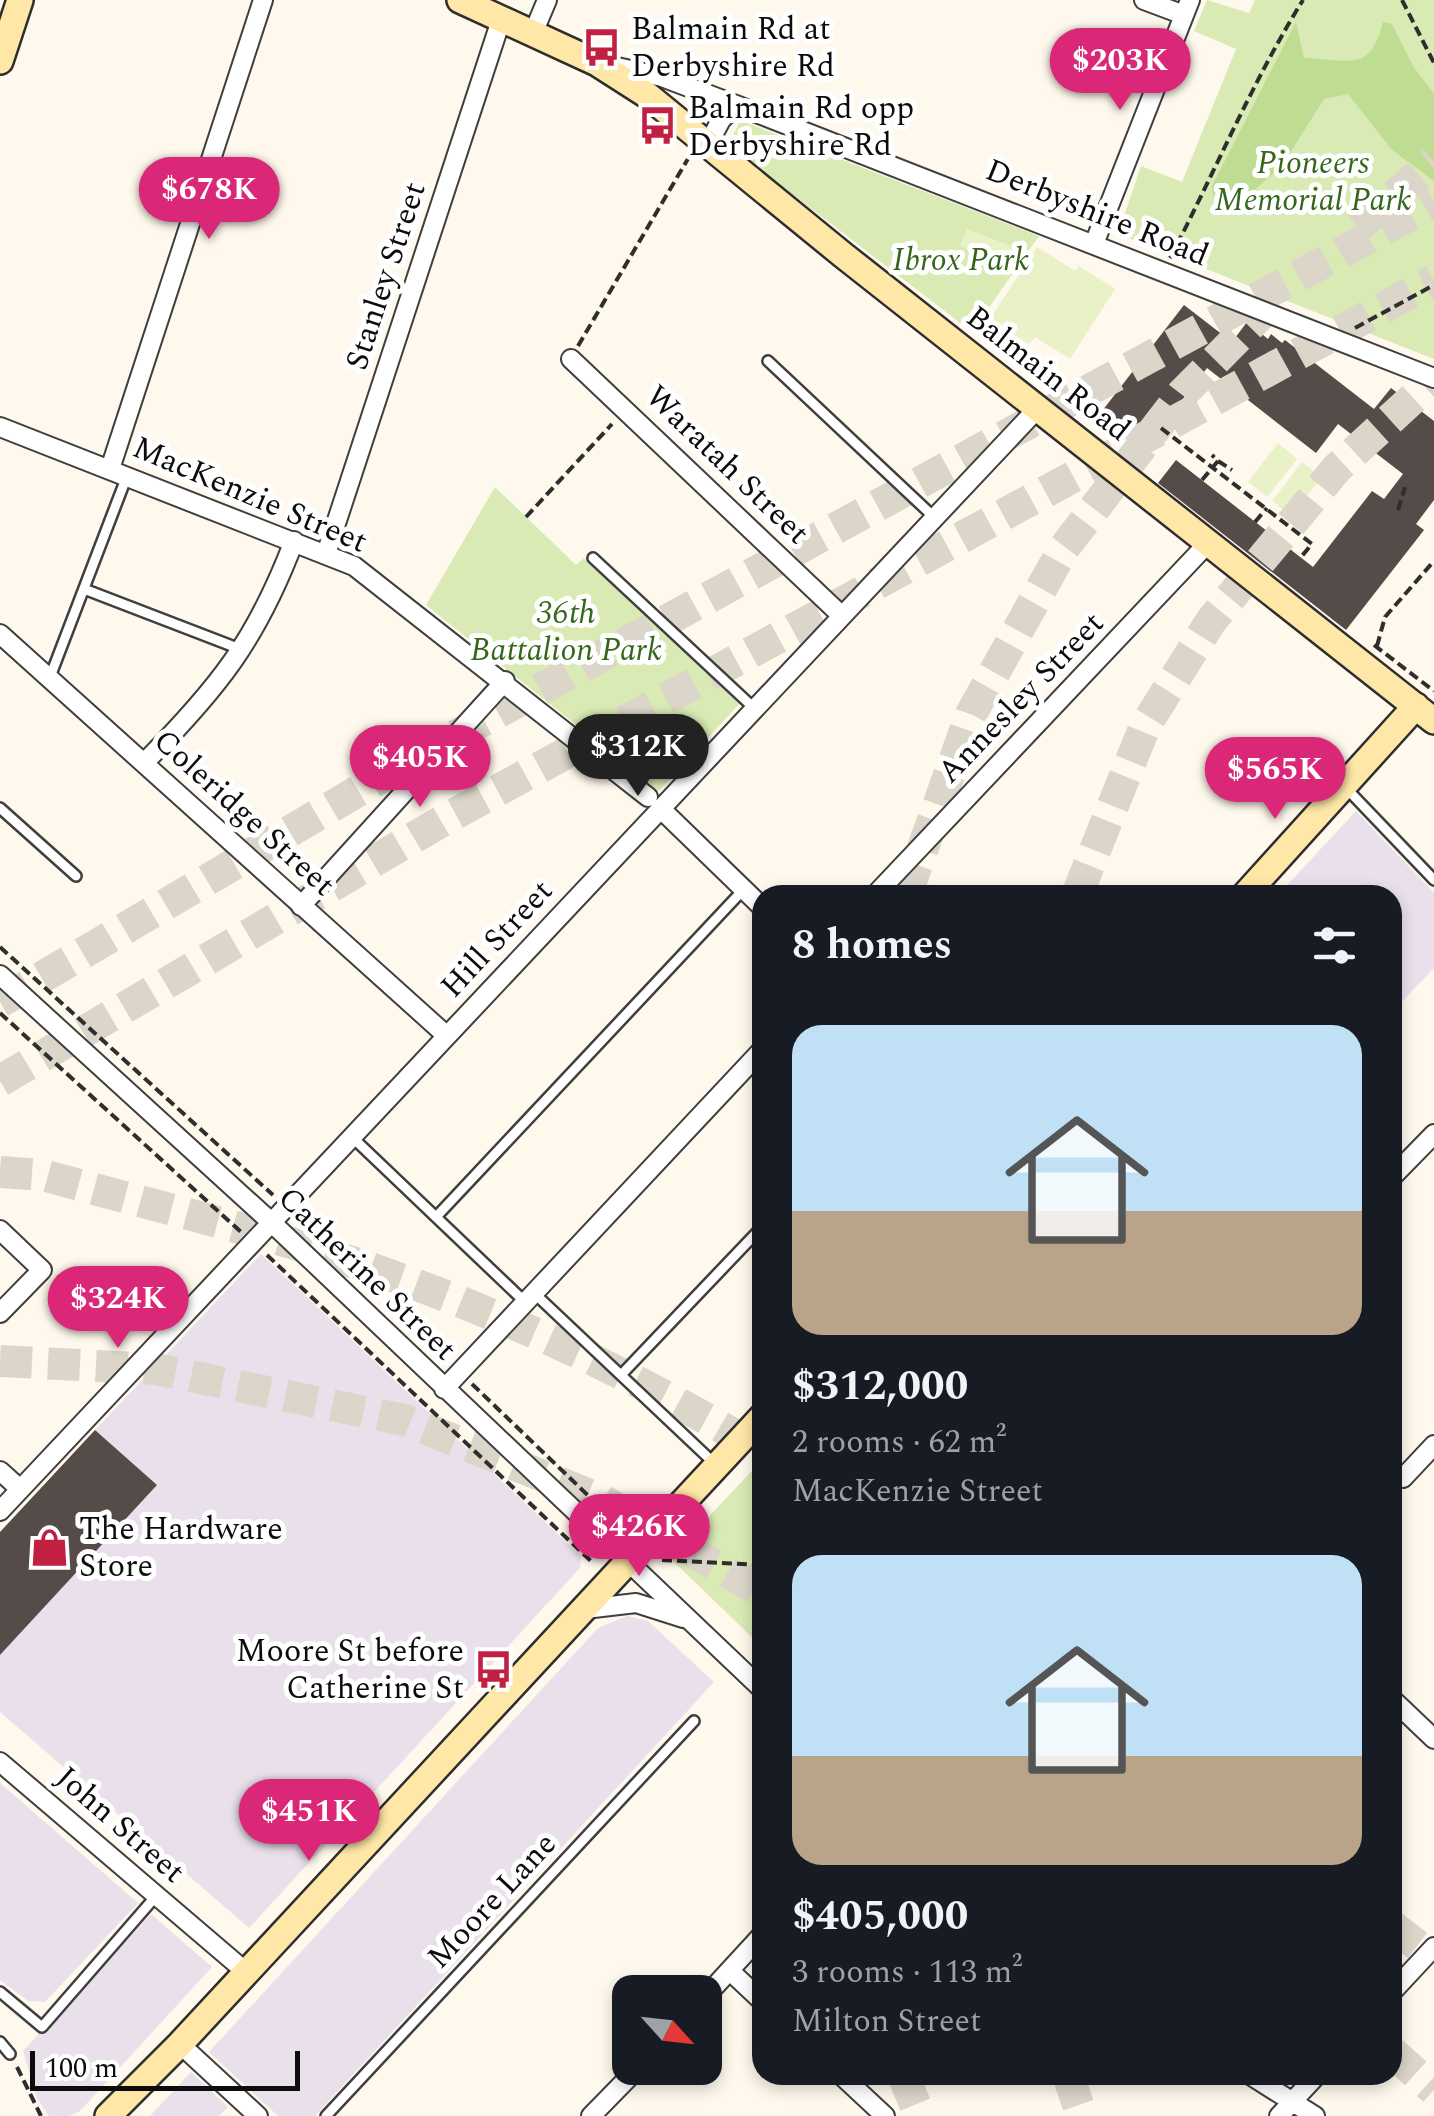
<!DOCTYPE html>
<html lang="en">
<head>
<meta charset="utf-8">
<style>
	body { margin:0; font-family:Spectral,serif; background:#20242c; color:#f1f3f6; height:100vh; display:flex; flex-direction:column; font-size:38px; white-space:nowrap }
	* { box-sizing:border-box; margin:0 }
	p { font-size:32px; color:#9ea1a6 }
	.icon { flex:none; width:55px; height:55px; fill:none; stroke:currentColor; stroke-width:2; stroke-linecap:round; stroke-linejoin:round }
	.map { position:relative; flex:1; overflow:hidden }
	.side { position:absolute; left:752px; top:885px; width:650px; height:1200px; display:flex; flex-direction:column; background:#171b24; border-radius:30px; box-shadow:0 5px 15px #0003 }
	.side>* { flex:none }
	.needle { width:65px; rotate:117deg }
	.buttons { position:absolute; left:612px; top:1975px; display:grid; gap:20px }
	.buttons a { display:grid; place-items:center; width:110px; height:110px; border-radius:20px; background:#171b24; box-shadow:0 5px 15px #0003; font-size:50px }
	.scale { position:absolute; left:30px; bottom:25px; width:270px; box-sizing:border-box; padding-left:10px; border:5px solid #0c0c0c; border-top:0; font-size:28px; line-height:35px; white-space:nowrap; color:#0c0c0c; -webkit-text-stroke:8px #fff; paint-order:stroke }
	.price { position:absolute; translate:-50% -85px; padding:0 22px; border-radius:35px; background:#db2777; color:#fff; font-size:32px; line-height:65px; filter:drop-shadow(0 2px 5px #0008) }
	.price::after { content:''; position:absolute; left:50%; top:60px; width:30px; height:22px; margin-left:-15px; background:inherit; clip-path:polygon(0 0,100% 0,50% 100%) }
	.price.on { background:#222; color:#fff }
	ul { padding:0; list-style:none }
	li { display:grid; align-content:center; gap:20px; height:530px; padding:0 40px }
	li span { display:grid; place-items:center; height:310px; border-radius:30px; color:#555 }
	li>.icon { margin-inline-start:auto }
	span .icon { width:180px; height:180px; fill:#fffc; stroke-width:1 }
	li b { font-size:42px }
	h2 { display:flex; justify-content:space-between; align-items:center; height:120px; padding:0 40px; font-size:42px }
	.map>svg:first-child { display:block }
</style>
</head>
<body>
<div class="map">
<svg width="1434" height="2116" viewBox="0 0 1434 2116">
	<rect width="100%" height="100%" fill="#fff8ec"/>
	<!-- industrial -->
	<path fill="#e9e0ec" d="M1356 811 1434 893V968L1393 1011 1392 895H1278Z
		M261 1254 581 1556 580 1568 249 1928 0 1712V1655L157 1485 95 1430Z
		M627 1616 648 1621 714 1682 315 2116H278L209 2052 598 1628Z
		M0 1783 138 1903 45 2002 28 2001 0 1980Z
		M151 1914 212 1967 80 2111 69 2116H49L37 2099 23 2051Z
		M191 2072 228 2107 219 2116H150Z"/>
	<!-- green -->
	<path fill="#d9eab4" d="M1207 0 1249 13 1255 0H1434V359L1118 234 1141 166 1182 182 1236 49 1194 31Z
		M739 123H747L1039 236 972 332 739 153 731 140Z
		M495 487 576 565 584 558 740 703 659 791 426 605Z
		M762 1460V1647L670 1558Z"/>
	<!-- forest -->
	<path fill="#bfdc93" d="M1296 22 1304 58C1350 60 1370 73 1383 22L1392 24 1413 66 1434 94V181L1392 150 1348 94 1324 99 1282 166 1242 201 1213 195 1212 186Z"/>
	<!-- pitch -->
	<path fill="#e9f1c7" d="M967 229 1021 250 1014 266 960 246Z
		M1037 247 1075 271 1079 266 1115 289 1070 359 1035 337 1029 344 990 319Z
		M1278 443 1297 459 1267 497 1248 482Z
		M1302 462 1322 477 1291 516 1272 501Z"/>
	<!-- building -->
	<path fill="#554b48" d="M1184 305 1232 342 1247 322 1268 339 1271 334 1282 343 1285 340 1374 409 1391 388 1434 421V500L1416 524 1424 530 1346 630 1158 483 1176 460 1313 567 1372 491 1384 499 1403 474 1338 424 1316 453 1207 368 1144 449 1099 415Z
		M95 1430 157 1485 0 1655V1532Z"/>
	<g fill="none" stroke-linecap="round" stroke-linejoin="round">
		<!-- motorway-tunnel -->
		<path stroke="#dbd5ca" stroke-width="32" stroke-dasharray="32 16" stroke-linecap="butt" d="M1358 227 1434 162
			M906 895 971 714 1064 548 1182 394 1276 299
			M1077 895 1145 726 1211 621 1337 468 1434 379
			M0 1002 409 761 1434 202
			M0 1081 449 817 1434 280
			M0 1172 43 1175C143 1203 245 1227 343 1259 488 1307 631 1372 762 1451
			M0 1361 156 1369 404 1420 600 1499 762 1592
			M1392 1926 1434 1958
			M1392 2052 1434 2090
			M903 2075 920 2116
			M1068 2075 1082 2116"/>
		<defs>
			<path id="service" d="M768 361 935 518
				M593 558 755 709
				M84 589 240 649
				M50 677 127 476
				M1347 789 1434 880
				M0 808 76 876
				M352 1137 525 1302
				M436 1217 744 889
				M534 1293 715 1464
				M621 1375 762 1227
				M0 1992 42 2027 156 1896
				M0 2042 10 2054
				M326 2116 694 1721"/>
			<path id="minor" d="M1144 0 1184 15
				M534 31 547 0
				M608 65 662 77 736 105
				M707 146 721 120 736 105 1434 378
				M1094 244 1190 0
				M571 359 842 616
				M0 427 354 566 648 797
				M110 469 263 0
				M326 554 502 17
				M0 634 447 1036
				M144 763C218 688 256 641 294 541
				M661 809 762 907
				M875 895 1209 542
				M301 906 505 681
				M0 975 271 1222 762 1689
				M1392 1177 1434 1134
				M0 1230 42 1270 0 1313
				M444 1389 762 1050
				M0 1471 20 1489
				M1403 1478 1434 1445
				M0 1511 1038 408
				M585 1609 636 1603 683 1618
				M1392 1699 1434 1739
				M0 1762 246 1972
				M730 1971 762 2001
				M1392 1992 1434 1947
				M705 1997 762 1935
				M180 2044 258 2116
				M841 2075 885 2116
				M1250 2075 1315 2116
				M591 2116 638 2068
				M1279 2116 1317 2075"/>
			<path id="secondary" d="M460 0 597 63 647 95 843 255 1434 721
				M0 61 20 0
				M1245 895 1416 706
				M108 2116 180 2044 762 1417"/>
		</defs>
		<!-- service casing -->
		<use href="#service" stroke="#3f3f3f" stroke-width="14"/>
		<!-- minor casing -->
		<use href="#minor" stroke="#3f3f3f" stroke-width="22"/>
		<!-- secondary casing -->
		<use href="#secondary" stroke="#2e2e2e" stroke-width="30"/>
		<!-- path -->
		<path stroke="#2e2e2e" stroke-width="4" stroke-dasharray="10 5" stroke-linecap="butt" d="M1402 0 1434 63
			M1170 258C1215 172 1252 82 1303 0
			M1355 328 1434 285
			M578 346 689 157
			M1218 461 1232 470
			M1202 480 1218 461 1212 455
			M1398 510 1405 487
			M526 517 612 424
			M1255 522 1267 508
			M1374 645 1434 691
			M1377 646 1385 617 1434 561
			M0 947 273 1195
			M0 1013 241 1232
			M299 1218 447 1360
			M267 1255 592 1562
			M472 1384 623 1529 628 1525
			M662 1560 762 1565
			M17 2067 41 2116"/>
		<!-- service -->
		<use href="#service" stroke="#fff" stroke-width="9"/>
		<!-- minor -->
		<use href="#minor" stroke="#fff" stroke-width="18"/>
		<!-- secondary -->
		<use href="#secondary" stroke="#ffe7a7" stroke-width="25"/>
		<!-- path-bridge -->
		<path stroke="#2e2e2e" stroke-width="4" stroke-dasharray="10 5" stroke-linecap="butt" d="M1161 428 1312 544 1301 557"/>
	</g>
	<!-- icons -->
	<defs>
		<symbol id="bus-bare" viewBox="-9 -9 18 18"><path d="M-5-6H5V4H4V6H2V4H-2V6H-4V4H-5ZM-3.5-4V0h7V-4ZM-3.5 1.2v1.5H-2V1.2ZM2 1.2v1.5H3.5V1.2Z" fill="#c12041" stroke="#fff" stroke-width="2.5" paint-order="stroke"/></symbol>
		<symbol id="shop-bare" viewBox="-9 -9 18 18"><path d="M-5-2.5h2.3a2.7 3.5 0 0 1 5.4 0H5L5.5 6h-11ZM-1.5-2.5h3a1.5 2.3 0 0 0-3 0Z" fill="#c12041" stroke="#fff" stroke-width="2.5" paint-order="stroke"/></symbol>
	</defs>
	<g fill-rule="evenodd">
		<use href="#bus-bare" x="574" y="20" width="55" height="55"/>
		<use href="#bus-bare" x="630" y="98" width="55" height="55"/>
		<use href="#shop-bare" x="22" y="1520" width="55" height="55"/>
		<use href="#bus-bare" x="466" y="1642" width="55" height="55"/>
	</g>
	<g text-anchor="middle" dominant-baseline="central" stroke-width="10" stroke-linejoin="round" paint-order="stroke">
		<!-- poi labels -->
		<g font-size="32" fill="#0c0c0c" stroke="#fff" text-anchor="start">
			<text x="631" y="29">Balmain Rd at<tspan x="631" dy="37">Derbyshire Rd</tspan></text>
			<text x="688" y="108">Balmain Rd opp<tspan x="688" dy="37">Derbyshire Rd</tspan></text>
			<text x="79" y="1529">The Hardware<tspan x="79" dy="37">Store</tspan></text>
			<text x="464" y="1651" text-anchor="end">Moore St before<tspan x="464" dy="37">Catherine St</tspan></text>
		</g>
		<!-- park labels -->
		<g font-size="32" font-style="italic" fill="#36661b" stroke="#fff">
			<text x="1313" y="163">Pioneers<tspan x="1313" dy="37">Memorial Park</tspan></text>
			<text x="961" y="260">Ibrox Park</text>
			<text x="566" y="613">36th<tspan x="566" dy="37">Battalion Park</tspan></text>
		</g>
		<!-- street labels -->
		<g font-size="32" fill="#0c0c0c" stroke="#fff">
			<text transform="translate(1097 213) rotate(22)">Derbyshire Road</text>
			<text transform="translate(386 276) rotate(-72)">Stanley Street</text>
			<text transform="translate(1048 374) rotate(38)">Balmain Road</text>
			<text transform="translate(727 465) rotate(44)">Waratah Street</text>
			<text transform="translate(250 495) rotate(23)">MacKenzie Street</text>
			<text transform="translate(1021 698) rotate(-46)">Annesley Street</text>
			<text transform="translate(244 813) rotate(42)">Coleridge Street</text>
			<text transform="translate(497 939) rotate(-47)">Hill Street</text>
			<text transform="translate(367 1274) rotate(44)">Catherine Street</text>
			<text transform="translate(120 1825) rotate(41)">John Street</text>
			<text transform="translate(492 1901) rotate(-47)">Moore Lane</text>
		</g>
	</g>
</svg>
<div class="buttons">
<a><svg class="needle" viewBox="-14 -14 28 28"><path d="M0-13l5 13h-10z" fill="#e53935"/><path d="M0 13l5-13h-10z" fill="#9ea1a6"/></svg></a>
</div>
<div class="scale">100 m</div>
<b class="price" style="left:1120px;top:113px">$203K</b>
<b class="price" style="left:209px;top:242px">$678K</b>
<b class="price on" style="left:638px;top:799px">$312K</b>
<b class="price" style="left:420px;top:810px">$405K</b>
<b class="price" style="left:1275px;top:822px">$565K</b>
<b class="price" style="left:118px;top:1351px">$324K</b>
<b class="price" style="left:639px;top:1579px">$426K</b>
<b class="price" style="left:309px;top:1864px">$451K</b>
<section class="side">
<h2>8 homes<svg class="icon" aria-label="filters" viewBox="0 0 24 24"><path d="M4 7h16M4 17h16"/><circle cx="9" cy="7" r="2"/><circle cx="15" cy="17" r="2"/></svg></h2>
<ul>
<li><span style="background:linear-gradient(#bfe0f5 60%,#b9a48a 0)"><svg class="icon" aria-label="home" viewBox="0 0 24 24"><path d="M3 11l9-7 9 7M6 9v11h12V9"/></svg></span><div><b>$312,000</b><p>2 rooms · 62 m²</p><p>MacKenzie Street</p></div></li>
<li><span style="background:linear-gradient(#bfe0f5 65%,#b9a48a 0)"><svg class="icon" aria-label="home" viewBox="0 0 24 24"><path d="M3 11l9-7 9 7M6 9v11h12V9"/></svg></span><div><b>$405,000</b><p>3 rooms · 113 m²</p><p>Milton Street</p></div></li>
</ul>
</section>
</div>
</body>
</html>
